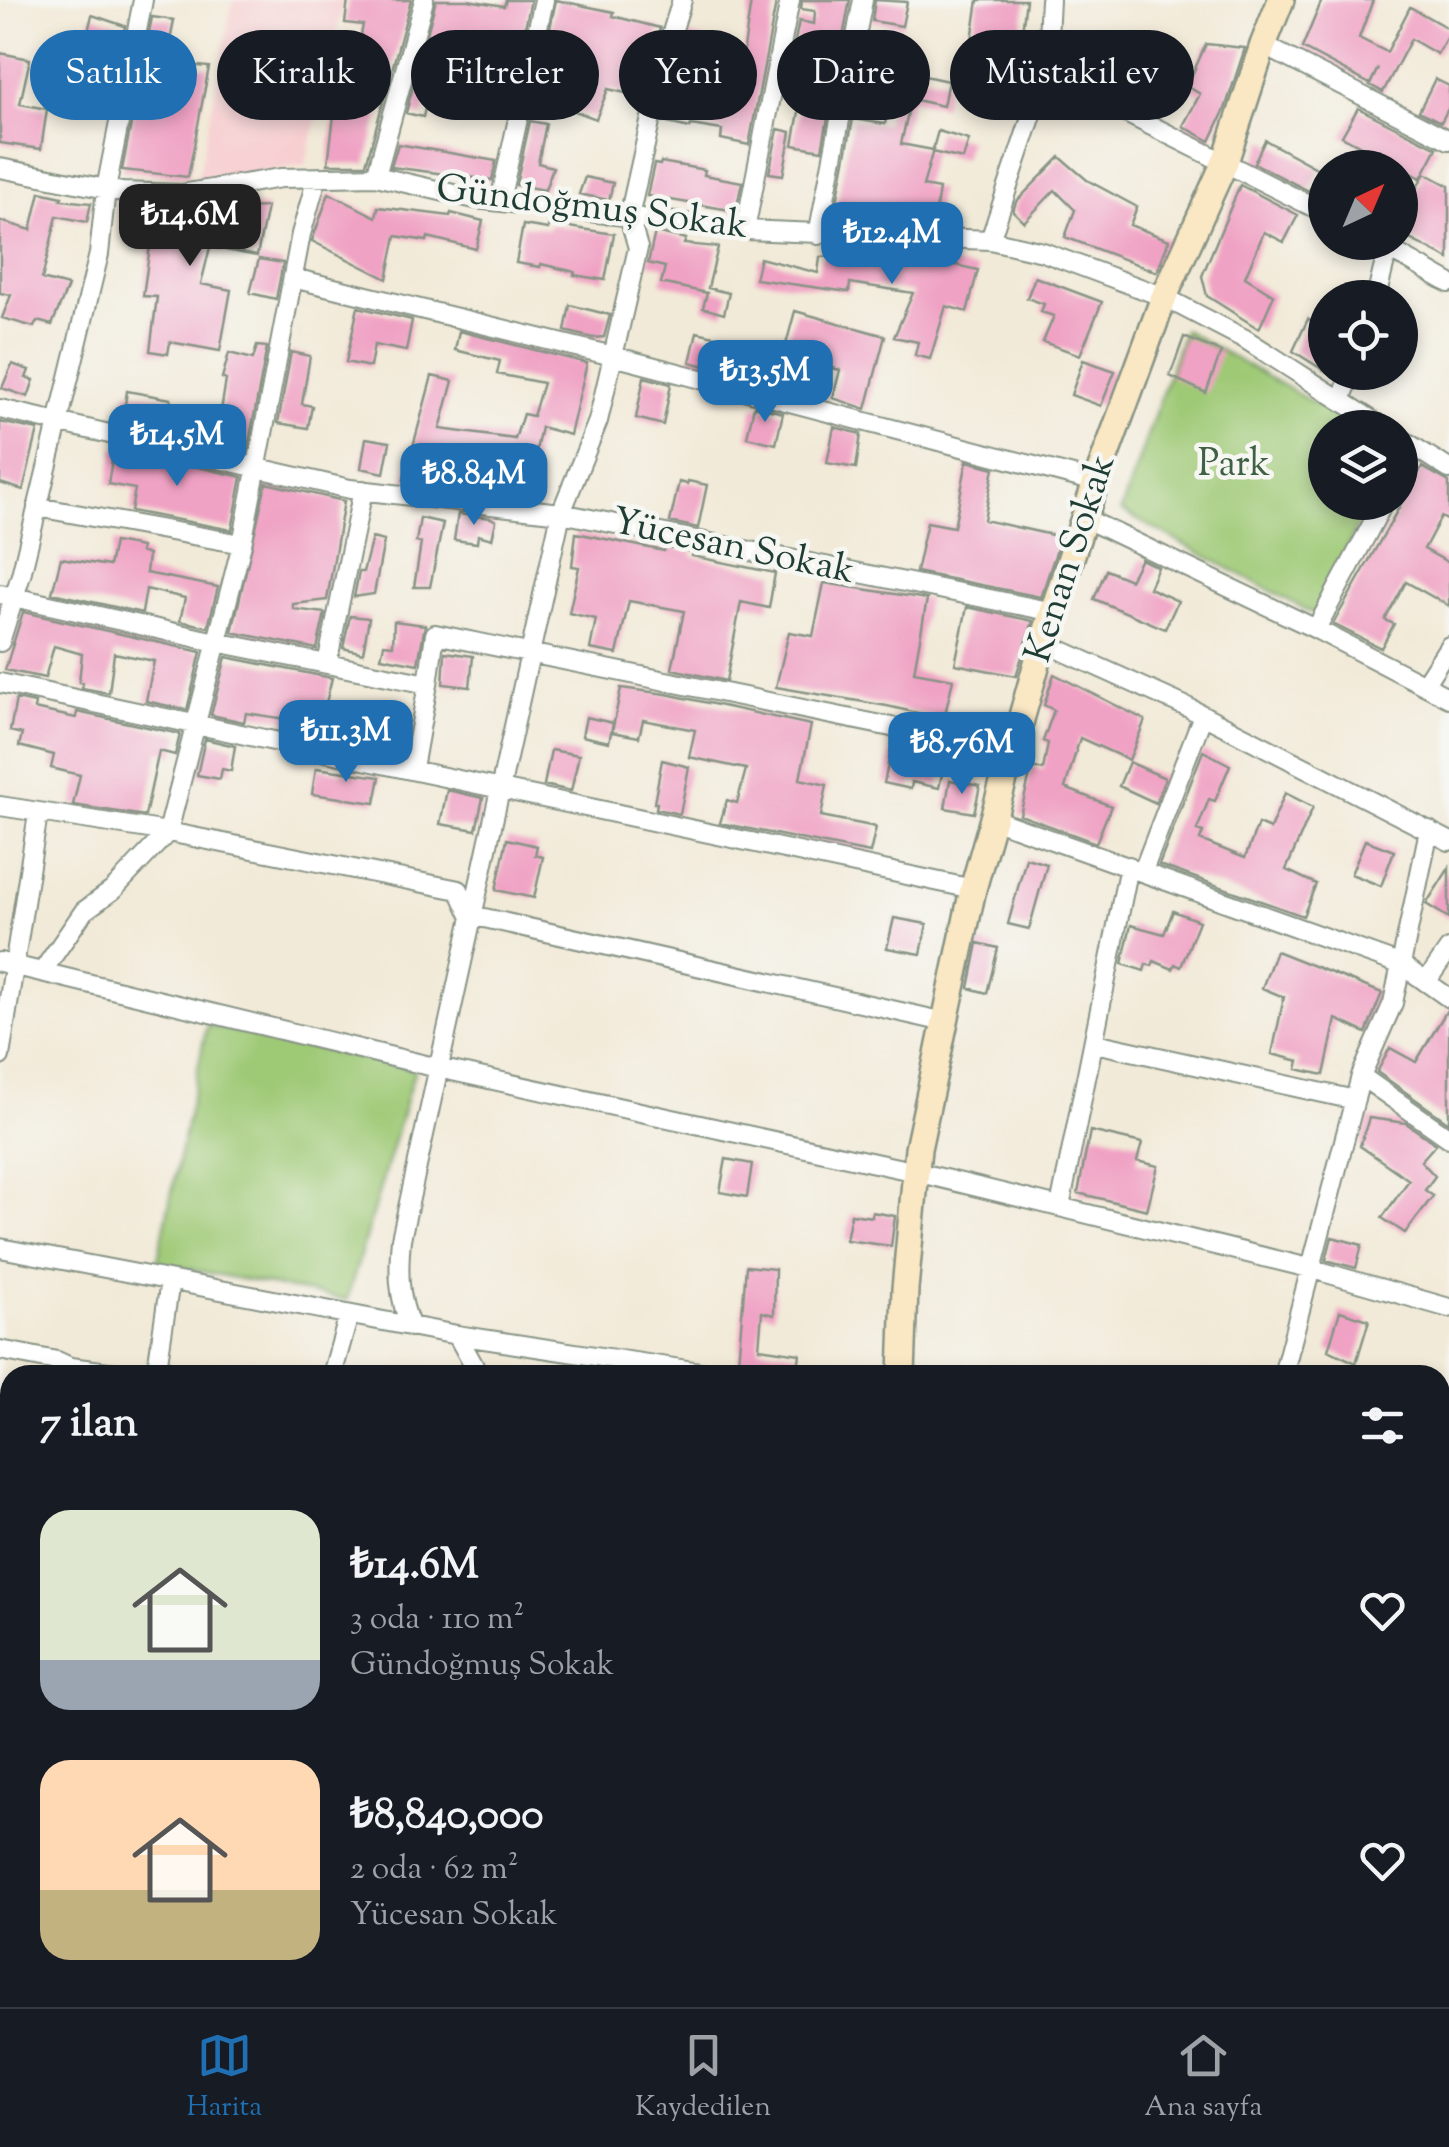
<!DOCTYPE html>
<html lang="tr">
<head>
<meta charset="utf-8">
<style>
	body { margin:0; font-family:"Sorts Mill Goudy",serif; background:#20242c; color:#f1f3f6; height:100vh; display:flex; flex-direction:column; font-size:38px; white-space:nowrap }
	* { box-sizing:border-box; margin:0 }
	p { font-size:32px; color:#9ea1a6 }
	.icon { flex:none; width:55px; height:55px; fill:none; stroke:currentColor; stroke-width:2; stroke-linecap:round; stroke-linejoin:round }
	.map { position:relative; flex:1; overflow:hidden }
	.drawer { position:absolute; left:0px; top:1365px; width:1450px; height:642px; display:flex; flex-direction:column; background:#171b24; border-radius:30px 30px 0 0; box-shadow:0 5px 15px #0003 }
	.drawer>* { flex:none }
	.guide { position:absolute; left:30px; top:30px; width:1390px; height:90px; display:flex; gap:20px }
	.needle { width:65px; rotate:44deg }
	.controls { position:absolute; left:1308px; top:150px; display:grid; gap:20px }
	.controls a { display:grid; place-items:center; width:110px; height:110px; border-radius:50%; background:#171b24; box-shadow:0 5px 15px #0003; font-size:50px }
	.price { position:absolute; translate:-50% -85px; padding:0 22px; border-radius:20px; background:#1f6fb2; color:#fff; font-size:32px; line-height:65px; filter:drop-shadow(0 2px 5px #0008) }
	.price::after { content:''; position:absolute; left:50%; top:60px; width:30px; height:22px; margin-left:-15px; background:inherit; clip-path:polygon(0 0,100% 0,50% 100%) }
	.price.active { background:#222; color:#fff }
	ul { padding:0; list-style:none }
	li { display:flex; align-items:center; gap:30px; height:250px; padding:0 40px }
	li span { display:grid; place-items:center; flex:none; width:280px; height:200px; border-radius:30px; color:#555 }
	li>.icon { margin-inline-start:auto }
	span .icon { width:120px; height:120px; fill:#fffc; stroke-width:1 }
	li b { font-size:42px }
	h2 { display:flex; justify-content:space-between; align-items:center; height:120px; padding:0 40px; font-size:42px }
	.tag { padding:0 35px; border-radius:45px; background:#171b24; box-shadow:0 5px 15px #0003; font-size:35px; line-height:90px }
	.tag.active { background:#1f6fb2; color:#fff }
	.dock { display:flex; justify-content:space-around; align-items:center; height:140px; border-top:2px solid #363941; background:#171b24; font-size:28px; color:#9ea1a6 }
	.dock a { display:grid; justify-items:center; gap:5px }
	.dock .active { color:#1f6fb2 }
	.map>svg:first-child { display:block }
</style>
</head>
<body>
<div class="map">
<svg width="1449" height="2007" viewBox="0 0 1449 2007">
	<rect width="100%" height="100%" fill="#f6f6f2"/>
	<filter id="ink" filterUnits="userSpaceOnUse"><feTurbulence type="fractalNoise" baseFrequency=".01" numOctaves="2"/><feDisplacementMap in="SourceGraphic" scale="20" xChannelSelector="R" yChannelSelector="G"/><feConvolveMatrix kernelMatrix="1 2 1 2 8 2 1 2 1" color-interpolation-filters="sRGB"/></filter>
	<filter id="wash" filterUnits="userSpaceOnUse"><feTurbulence type="fractalNoise" baseFrequency=".0048" numOctaves="4" result="noise"/><feDisplacementMap in="SourceGraphic" scale="40" xChannelSelector="R" yChannelSelector="G"/><feGaussianBlur stdDeviation="2.25" result="paint"/><feColorMatrix in="noise" values="0 0 0 0 0 0 0 0 0 0 0 0 0 0 0 0 0 1.4 0 .05"/><feComposite in="paint" operator="in"/></filter>
	<g filter="url(#wash)">
		<rect width="100%" height="100%" fill="#f2ead8"/>
		<!-- built -->
		<path fill="#f7cfd1" d="M233 0H344L306 165 197 182Z"/>
		<!-- green -->
		<path fill="#9ec975" stroke="#5e8354" stroke-width="2.5" d="M1184 330 1357 427 1325 428V502L1368 503 1316 615 1121 511Z
			M207 1025 415 1069 347 1300 157 1263Z"/>
		<g id="blocks">
			<!-- building -->
			<path fill="#f0a2c4" d="M348 0H411L366 164H328L336 99 347 102 363 25 345 23Z
				M436 0H468L504 6 506 0H531L522 42 504 37 499 56 486 53 484 64 463 61 460 76 434 70 423 117 406 113Z
				M556 0 614 12 613 16 660 28 643 97 608 89 596 119 575 111 585 86 540 75Z
				M802 0H850L822 150 793 145 804 84 787 81 799 21 814 24 815 11 801 9Z
				M875 0 907 2 902 26 872 21Z
				M978 0H1026L1015 87 966 80Z
				M1322 0H1373L1359 38 1387 52 1410 7 1449 29V33L1437 54 1411 39 1383 92 1370 85 1378 68 1370 84 1302 48Z
				M751 1 776 3 749 145 721 139 722 130 691 125 690 128 663 122 684 34 711 42 699 101 732 108 737 61 742 62Z
				M92 15 125 26 120 50 86 40Z
				M152 17 174 20 166 63 209 67 188 177 122 170Z
				M1206 44 1245 48 1225 109 1210 141 1183 126 1200 94 1187 86Z
				M244 49 313 62 303 110 234 97Z
				M884 49 919 55 915 74 948 81 943 106 911 99 901 144 933 150 923 186 939 189 935 215 916 212 915 220 835 212 853 119 885 124 893 88 877 85Z
				M0 53 30 59 20 104 47 109 41 149 0 143Z
				M1435 79 1449 86V107L1441 122 1419 111Z
				M1358 108 1437 148 1421 178 1342 136Z
				M530 121 546 124 538 163 553 167 545 190 516 185Z
				M778 129 791 132 783 175 769 173Z
				M938 131 969 140 963 159 932 152Z
				M1265 140 1320 170 1309 191 1254 163Z
				M398 144 496 161 492 180 391 167Z
				M1060 157 1087 180 1137 207 1130 225 1169 240 1157 272 1065 237 1075 210 1055 190 1024 222 1013 211 1016 202Z
				M661 162 705 170 704 175 742 182 736 211 647 196 654 164 660 165Z
				M1425 173 1449 186V259L1400 234V218Z
				M585 177 613 183 609 200 579 194Z
				M1240 185 1298 215 1284 242 1264 232 1245 277 1274 295 1259 329 1207 296 1202 276Z
				M40 192 62 197 61 200 91 203 87 222 57 216 42 279 68 286 52 325 37 321 34 327 2 318 11 295 0 293V221L31 230Z
				M329 193 376 217 378 207 450 216 451 213 483 221 476 249 428 237 427 241 396 236 387 279 312 241Z
				M131 206 188 214V211L222 215 223 209 267 207 257 256 210 247 201 284 231 290 220 351 170 342 168 354 150 351 157 297 143 296 150 246 126 242Z
				M549 224 614 234 605 280 574 275 575 272 541 264 540 267 516 263 523 225 548 229Z
				M655 232 686 239 684 244 718 247 708 288 729 293 724 314 703 308 707 293 661 283 665 267 648 263Z
				M910 251H941L937 261 978 270 967 312 946 306 930 359 915 355 918 342 894 337 913 293 850 283 849 292 755 279 760 258 818 273 820 257 853 255 905 262Z
				M259 259 283 263 276 299 250 293Z
				M1035 277 1102 302 1080 355 1043 342 1054 316 1041 312 1044 304 1027 298Z
				M570 305 610 315 604 337 593 338 565 331Z
				M358 307 412 320 406 351 374 345 370 367 346 362Z
				M795 311 885 336 866 409 833 398 840 370 809 362 801 391 690 362 697 332 784 352Z
				M1308 319 1325 329V371L1293 351Z
				M459 331 587 363 570 435 541 427 529 484 498 478 495 493 404 480 432 376 453 381 440 429 515 439 523 414 533 416 543 383 497 374 500 361 455 350Z
				M1184 337 1221 352 1206 393 1170 376Z
				M257 346 267 347 247 453 186 439 190 426 140 419 139 428 122 424 127 391 171 399 170 404 220 417 226 380 222 378 229 353 253 359Z
				M291 352 310 356 302 404 312 406 308 428 278 423Z
				M1083 360 1115 371 1101 406 1071 395Z
				M12 364 29 370 26 378 34 380 28 397 2 388Z
				M644 377 671 384 663 425 636 418Z
				M754 406 783 413 776 444 747 437Z
				M0 422 38 430 23 490 0 483Z
				M834 427 861 434 856 468 827 463Z
				M366 438 390 442 384 473 361 468Z
				M114 448 242 477 232 530 131 511 135 489 108 484Z
				M967 461 994 468 984 520 1061 537 1041 597 916 572 927 522 954 527Z
				M1422 467 1449 482V521L1441 517 1424 549 1449 563V606L1406 582 1385 620 1394 624 1381 648 1333 624Z
				M688 481 707 485 698 528 670 522 679 482 687 484Z
				M266 483 344 501 327 600 293 604V609L325 613 317 649 232 632Z
				M458 514 491 518 496 521 492 539 478 535 477 543 454 540Z
				M420 518 443 523 430 587H414L421 543 416 542Z
				M576 533 664 551 665 547 693 552 692 556 775 573 769 608 741 602 726 681 672 669 684 611 629 601 617 654 590 649 596 619 569 613 579 567 572 566Z
				M372 538 384 541 374 594 354 597 359 572H363Z
				M114 542 141 547 140 552 148 555 146 573 218 587 208 627 180 621 185 598 146 589 142 613 52 593 61 558 109 566Z
				M1141 559 1158 567 1149 588 1178 601 1165 629 1094 599 1106 570 1130 580Z
				M824 583 927 599 914 672 953 679 944 719 887 706 776 687 789 632 813 636Z
				M967 607 1033 621 1016 676 955 664Z
				M23 612 201 652 187 710 146 701 154 661 114 653 109 693 82 688 83 683 79 682 82 654 54 646 45 678 5 670Z
				M350 616 369 618 363 653 343 648Z
				M394 621 425 625 418 664 381 657 384 644 393 645Z
				M445 652 473 656 470 687 443 684Z
				M226 657 332 678 324 711 384 723 380 751 284 730 286 719 246 713 244 722 211 715Z
				M1054 674 1145 720 1129 760 1080 738 1065 788 1111 806 1096 843 1020 815 1032 767 1043 770 1048 743 1043 741 1054 710 1044 705Z
				M621 688 666 694 811 725 800 779 827 785 821 816 876 827 870 853 720 823 727 800 737 803 746 769 689 757 695 730 643 720 639 737 612 732Z
				M16 699 35 703 34 709 76 718 77 712 180 734 175 755 159 751 145 816 73 805 80 775 51 768 54 755 19 746 22 734 10 731Z
				M586 717 613 723 609 742 582 736Z
				M205 739 235 746 231 771 222 769 220 779 197 775Z
				M893 741 947 751 939 788 912 782 911 789 884 783Z
				M551 750 579 755 571 791 544 785Z
				M1203 751 1230 765 1215 801 1209 799 1197 830 1203 832 1200 840 1245 858 1258 824 1270 829 1285 793 1313 807 1286 870 1316 884 1303 916 1159 865Z
				M662 760 689 767 680 814 656 809 657 803H654Z
				M1129 762 1165 778 1156 803 1119 786Z
				M316 768 380 777 375 803 312 794Z
				M950 780 980 786 974 813 945 808Z
				M447 790 483 798 476 830 440 824Z
				M507 839 537 846 535 855 543 857 534 898 496 890Z
				M1365 840 1394 851 1381 886 1351 874Z
				M1026 858 1047 864 1029 929 1008 924Z
				M1449 868V918L1426 904Z
				M1173 911 1199 921 1181 967 1175 964 1173 969 1154 961 1152 966 1146 964 1144 971 1122 964 1131 925 1164 934Z
				M894 918 927 924 921 954 887 948Z
				M978 943 998 948 987 993 969 988Z
				M1276 951 1382 993 1366 1033 1336 1019 1324 1075 1297 1069 1299 1061 1272 1054 1284 997 1262 988Z
				M1447 1010H1449V1123L1377 1072 1390 1048 1416 1062Z
				M1369 1118 1406 1123 1436 1144 1421 1161 1435 1176 1425 1190 1433 1196 1405 1233 1382 1218 1409 1180 1360 1146Z
				M1090 1131 1142 1143 1137 1161 1158 1166 1147 1210 1078 1193Z
				M726 1159 752 1164 747 1197 720 1192Z
				M872 1212 895 1216 891 1246 846 1240 851 1214 872 1217Z
				M1332 1237 1362 1245 1356 1268 1326 1260Z
				M746 1266 775 1269 774 1315 762 1312 759 1348 800 1354 797 1375 738 1363Z
				M1340 1311 1369 1320 1356 1363 1328 1350Z"/>
		</g>
	</g>
	<g filter="url(#ink)">
		<use href="#blocks" fill-opacity="0" stroke="#889486" stroke-width="2.5"/>
		<g fill="none" stroke-linecap="round" stroke-linejoin="round">
			<defs>
				<path id="street" d="M1263 45 1449 140
					M1046 73 1325 213
					M0 168 122 192 181 194 281 178 376 176 475 199 745 230 990 240 1043 252 1164 297 1245 339 1384 428
					M376 176 424 0
					M500 201 544 0
					M745 230 790 0
					M818 235 863 0
					M990 240 1046 73 1050 0
					M1377 242 1449 283
					M293 278 613 356 1096 482
					M1376 298 1388 249
					M1341 400 1352 372
					M0 409 350 489 561 513 1054 612
					M1400 438 1449 469
					M1400 472 1414 447
					M37 507 242 544
					M1084 518 1316 629 1449 698
					M0 594 216 642 428 684 435 634 1014 752
					M1316 629 1384 502
					M0 642 21 575 99 254 106 189 143 0
					M1043 642 1187 707 1449 841
					M327 664 363 490
					M0 683 973 889
					M1424 685 1449 646
					M413 768 428 684
					M0 806 168 832 459 890 471 915 945 1022
					M993 819 1402 965 1449 998
					M1143 871 1203 715
					M0 962 438 1068 916 1172 1309 1268 1449 1308
					M42 972 84 911 113 890 168 832 242 544 301 234 317 178
					M1426 982 1449 949
					M1095 1043 1355 1100
					M0 1056 38 814
					M1361 1076 1449 1138
					M1060 1207 1129 866
					M0 1248 457 1335 479 1375
					M411 1327C398 1297 398 1271 401 1239L561 513 598 421 638 248 629 217 665 55 682 0
					M457 1335 720 1375
					M0 1350 57 1361 70 1367 132 1375
					M156 1375 170 1281
					M332 1375 349 1315
					M1283 1375 1361 1076 1393 1003 1429 830
					M1440 1520 1449 1522
					M0 1591 10 1595
					M1440 1693 1449 1694
					M0 1732 10 1736
					M0 1971 10 1949
					M1069 1998 1072 2007
					M130 2007 134 1998
					M334 2007 337 1998"/>
				<path id="secondary" d="M902 1375 905 1289 918 1149 973 889 1043 642 1096 482 1164 297 1225 162 1263 45 1281 0
					M675 2007 679 1998"/>
			</defs>
			<!-- street casing -->
			<use href="#street" stroke="#889486" stroke-width="22"/>
			<!-- secondary casing -->
			<use href="#secondary" stroke="#889486" stroke-width="30"/>
			<!-- street -->
			<use href="#street" stroke="#fff" stroke-width="18"/>
			<!-- secondary -->
			<use href="#secondary" stroke="#fae7c3" stroke-width="25"/>
		</g>
	</g>
	<g text-anchor="middle" dominant-baseline="central" stroke-width="9" stroke-linejoin="round" paint-order="stroke">
		<!-- street labels -->
		<g font-size="38" fill="#1f3d34" stroke="#f6f6f2">
			<text transform="translate(592 209) rotate(7)">Gündoğmuş Sokak</text>
			<text transform="translate(733 548) rotate(12)">Yücesan Sokak</text>
			<text transform="translate(1072 559) rotate(-72)">Kenan Sokak</text>
		</g>
		<!-- park labels -->
		<g font-size="38" fill="#3f6044" stroke="#f6f6f2">
			<text x="1234" y="466">Park</text>
		</g>
	</g>
</svg>
<div class="controls">
<a><svg class="needle" viewBox="-14 -14 28 28"><path d="M0-13l5 13h-10z" fill="#e53935"/><path d="M0 13l5-13h-10z" fill="#9ea1a6"/></svg></a>
<a><svg class="icon" aria-label="locate" viewBox="0 0 24 24"><circle cx="12" cy="12" r="6"/><path d="M12 2v4M12 18v4M2 12h4M18 12h4"/></svg></a>
<a><svg class="icon" aria-label="layers" viewBox="0 0 24 24"><path d="M12 4l9 5-9 5-9-5zM3 14l9 5 9-5"/></svg></a>
</div>
<b class="price active" style="left:190px;top:269px">₺14.6M</b>
<b class="price" style="left:892px;top:287px">₺12.4M</b>
<b class="price" style="left:765px;top:425px">₺13.5M</b>
<b class="price" style="left:177px;top:489px">₺14.5M</b>
<b class="price" style="left:474px;top:528px">₺8.84M</b>
<b class="price" style="left:346px;top:785px">₺11.3M</b>
<b class="price" style="left:962px;top:797px">₺8.76M</b>
<div class="guide">
<a class="tag active">Satılık</a>
<a class="tag">Kiralık</a>
<a class="tag">Filtreler</a>
<a class="tag">Yeni</a>
<a class="tag">Daire</a>
<a class="tag">Müstakil ev</a>
</div>
<section class="drawer">
<h2>7 ilan<svg class="icon" aria-label="filters" viewBox="0 0 24 24"><path d="M4 7h16M4 17h16"/><circle cx="9" cy="7" r="2"/><circle cx="15" cy="17" r="2"/></svg></h2>
<ul>
<li><span style="background:linear-gradient(#dfe7d0 75%,#9aa5b1 0)"><svg class="icon" aria-label="home" viewBox="0 0 24 24"><path d="M3 11l9-7 9 7M6 9v11h12V9"/></svg></span><div><b>₺14.6M</b><p>3 oda · 110 m²</p><p>Gündoğmuş Sokak</p></div><svg class="icon" aria-label="heart" viewBox="0 0 24 24"><path d="M12 20l-8-8c-3-5 5-10 8-4 3-6 11-1 8 4z"/></svg></li>
<li><span style="background:linear-gradient(#ffd9b3 65%,#c2b280 0)"><svg class="icon" aria-label="home" viewBox="0 0 24 24"><path d="M3 11l9-7 9 7M6 9v11h12V9"/></svg></span><div><b>₺8,840,000</b><p>2 oda · 62 m²</p><p>Yücesan Sokak</p></div><svg class="icon" aria-label="heart" viewBox="0 0 24 24"><path d="M12 20l-8-8c-3-5 5-10 8-4 3-6 11-1 8 4z"/></svg></li>
</ul>
</section>
</div>
<nav class="dock">
<a class="active"><svg class="icon" aria-label="map" viewBox="0 0 24 24"><path d="M3 6l6-2 6 2 6-2v14l-6 2-6-2-6 2zM9 4v14M15 6v14"/></svg>Harita</a>
<a><svg class="icon" aria-label="saved" viewBox="0 0 24 24"><path d="M7 4h10v16l-5-4-5 4z"/></svg>Kaydedilen</a>
<a><svg class="icon" aria-label="home" viewBox="0 0 24 24"><path d="M3 11l9-7 9 7M6 9v11h12V9"/></svg>Ana sayfa</a>
</nav>
</body>
</html>
